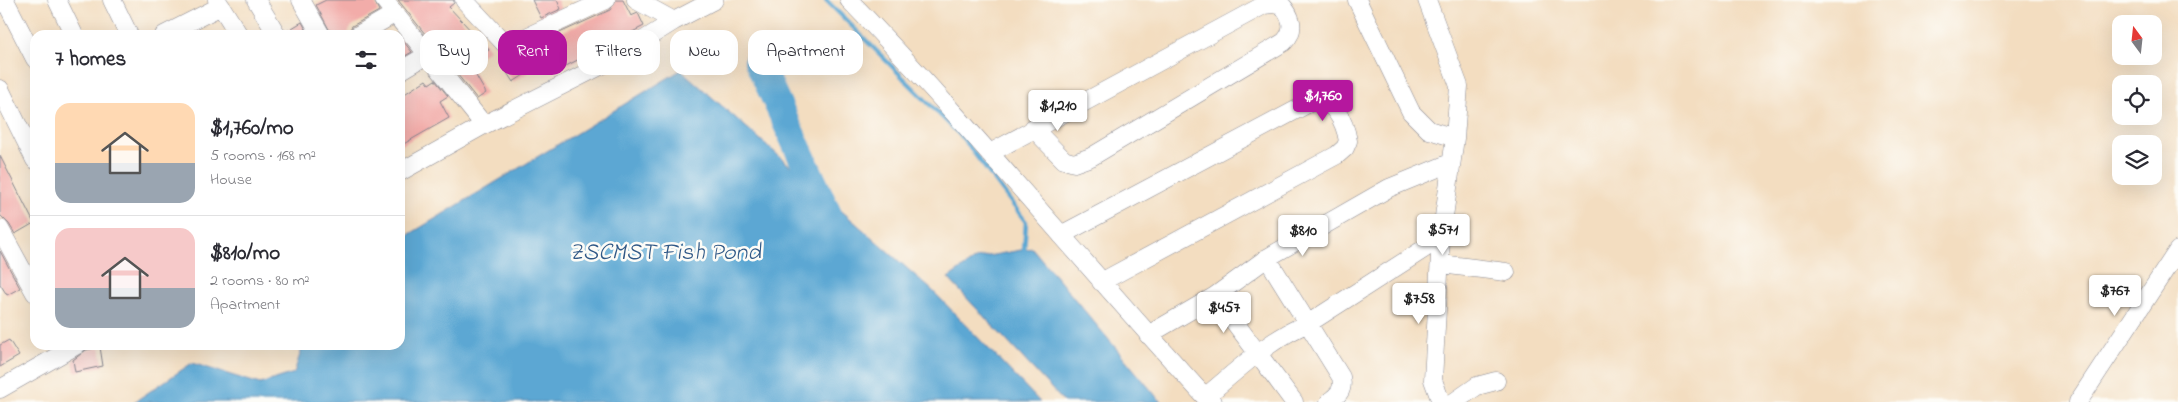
<!DOCTYPE html>
<html lang="en">
<head>
<meta charset="utf-8">
<style>
	body { margin:0; font-family:"Indie Flower",sans-serif; background:#f2f2f3; color:#2b2b33; height:100vh; display:flex; flex-direction:column; font-size:19px; white-space:nowrap }
	* { box-sizing:border-box; margin:0 }
	p { font-size:16px; color:#7c7c81 }
	.icon { flex:none; width:28px; height:28px; fill:none; stroke:currentColor; stroke-width:2; stroke-linecap:round; stroke-linejoin:round }
	.map { position:relative; flex:1; overflow:hidden }
	.side { position:absolute; left:30px; top:30px; width:375px; height:320px; display:flex; flex-direction:column; background:#fff; border-radius:15px; box-shadow:0 5px 20px #0002 }
	.side>* { flex:none }
	.guide { position:absolute; left:420px; top:30px; width:475px; height:45px; display:flex; gap:10px }
	.needle { width:32px; rotate:345deg }
	.fabs { position:absolute; left:2112px; top:15px; display:grid; gap:10px }
	.fabs a { display:grid; place-items:center; width:50px; height:50px; border-radius:10px; background:#fff; box-shadow:0 5px 20px #0002; font-size:25px }
	.price { position:absolute; translate:-50% -42px; padding:0 11px; border-radius:5px; background:#fff; color:#222; font-size:16px; line-height:32px; filter:drop-shadow(0 1px 2px #0008) }
	.price::after { content:''; position:absolute; left:50%; top:30px; width:15px; height:11px; margin-left:-8px; background:inherit; clip-path:polygon(0 0,100% 0,50% 100%) }
	.price.active { background:#b5179e; color:#fff }
	ul { padding:0; list-style:none }
	li { display:flex; align-items:center; gap:15px; height:125px; padding:0 25px }
	li+li { border-top:1px solid #e1e1e2 }
	li span { display:grid; place-items:center; flex:none; width:140px; height:100px; border-radius:15px; color:#555 }
	li>.icon { margin-inline-start:auto }
	span .icon { width:60px; height:60px; fill:#fffc; stroke-width:1 }
	li b { font-size:21px }
	h2 { display:flex; justify-content:space-between; align-items:center; height:60px; padding:0 25px; font-size:21px }
	.pill { padding:0 18px; border-radius:15px; background:#fff; box-shadow:0 5px 20px #0002; font-size:18px; line-height:45px }
	.pill.active { background:#b5179e; color:#fff }
	.map>svg:first-child { display:block }
</style>
</head>
<body>
<div class="map">
<svg width="2178" height="402" viewBox="0 0 2178 402">
	<rect width="100%" height="100%" fill="#fdfcf7"/>
	<filter id="ink" filterUnits="userSpaceOnUse"><feTurbulence type="fractalNoise" baseFrequency=".02" numOctaves="2"/><feDisplacementMap in="SourceGraphic" scale="10" xChannelSelector="R" yChannelSelector="G"/><feConvolveMatrix kernelMatrix="1 2 1 2 8 2 1 2 1" color-interpolation-filters="sRGB"/></filter>
	<filter id="wash" filterUnits="userSpaceOnUse"><feTurbulence type="fractalNoise" baseFrequency=".0096" numOctaves="4" result="noise"/><feDisplacementMap in="SourceGraphic" scale="20" xChannelSelector="R" yChannelSelector="G"/><feGaussianBlur stdDeviation="1.12" result="paint"/><feColorMatrix in="noise" values="0 0 0 0 0 0 0 0 0 0 0 0 0 0 0 0 0 1.4 0 .05"/><feComposite in="paint" operator="in"/></filter>
	<g filter="url(#wash)">
		<rect width="100%" height="100%" fill="#f3ddc0"/>
		<!-- water -->
		<path fill="#5ba7d3" stroke="#3b6b98" d="M681 70 933 291 1040 402H134L192 363 260 384 294 373 303 345H400V240Z
			M1032 248 1161 402H1064L948 278 977 258Z"/>
		<g fill="none" stroke-linecap="round" stroke-linejoin="round">
			<!-- stream -->
			<path stroke="#5ba7d3" stroke-width="4.5" d="M826 0 962 137 1026 222 1024 250"/>
			<!-- river -->
			<path stroke="#5ba7d3" stroke-width="28" d="M758 61 831 221"/>
		</g>
		<g id="blocks">
			<!-- building -->
			<path fill="#f2aca9" d="M326 0H374L379 11 352 26 347 35H332L316 5Z
				M398 0H454V3L449 7 474 34 477 32 489 50 469 64 486 93 477 99Z
				M532 0H557L561 9 541 18Z
				M616 0H623L631 16 638 13 644 26 562 68 551 49 527 62 532 70 513 82 500 62 511 55 610 10Z
				M302 22 309 35H288L287 31Z
				M400 37 412 52 400 59Z
				M426 80 429 84 435 80 448 96 440 101 449 118 400 146V97Z
				M0 156 34 223 15 234 9 224 0 215Z
				M0 251 20 288 7 295 0 284Z
				M9 340 19 356 0 367V345Z
				M100 347 103 366 75 372 73 360 86 350Z"/>
		</g>
	</g>
	<g filter="url(#ink)">
		<use href="#blocks" fill-opacity="0" stroke="#87868f" stroke-width="1"/>
		<g fill="none" stroke-linecap="round" stroke-linejoin="round">
			<defs>
				<path id="minor" d="M5 0 35 59
					M57 0 74 35
					M112 0 129 35
					M217 0 239 35
					M256 0 277 35
					M301 0 321 35
					M384 0 484 125
					M464 0 505 44 509 45 606 0
					M636 0 674 21
					M849 0C973 128 1085 266 1205 397L1213 402
					M1357 0 1411 112 1429 130 1455 138
					M164 35 221 6
					M358 35 394 14
					M400 71 427 55
					M0 89 35 160
					M990 153 1264 5 1280 3C1291 15 1297 29 1284 42L1091 157 1074 163 1064 160 1033 128
					M400 172 484 125 610 61 674 21 714 0
					M0 229 35 293
					M1061 235 1311 102C1333 95 1345 123 1348 141L1345 148 1337 155 1101 282
					M1267 258 1341 377C1344 390 1339 394 1329 402
					M1441 264 1506 272
					M1215 296 1294 402
					M1148 335 1215 296 1267 258 1389 188 1450 163
					M0 389 77 345
					M1205 397C1238 370 1269 339 1309 323L1441 238 1455 138 1459 86 1427 0
					M1441 402 1433 380 1441 238
					M1454 402 1477 386 1496 381
					M2078 402 2178 250"/>
			</defs>
			<!-- minor casing -->
			<use href="#minor" stroke="#87868f" stroke-width="19"/>
			<!-- minor -->
			<use href="#minor" stroke="#fff" stroke-width="18"/>
		</g>
	</g>
	<g text-anchor="middle" dominant-baseline="central" stroke-width="5" stroke-linejoin="round" paint-order="stroke">
		<!-- water labels -->
		<g font-size="24" font-style="italic" fill="#315987" stroke="#fdfcf7">
			<text x="665" y="253">ZSCMST Fish Pond</text>
		</g>
	</g>
</svg>
<div class="fabs">
<a><svg class="needle" viewBox="-14 -14 28 28"><path d="M0-13l5 13h-10z" fill="#e53935"/><path d="M0 13l5-13h-10z" fill="#7c7c81"/></svg></a>
<a><svg class="icon" aria-label="locate" viewBox="0 0 24 24"><circle cx="12" cy="12" r="6"/><path d="M12 2v4M12 18v4M2 12h4M18 12h4"/></svg></a>
<a><svg class="icon" aria-label="layers" viewBox="0 0 24 24"><path d="M12 4l9 5-9 5-9-5zM3 14l9 5 9-5"/></svg></a>
</div>
<b class="price active" style="left:1323px;top:122px">$1,760</b>
<b class="price" style="left:1058px;top:132px">$1,210</b>
<b class="price" style="left:1443px;top:256px">$571</b>
<b class="price" style="left:1303px;top:257px">$810</b>
<b class="price" style="left:2115px;top:317px">$767</b>
<b class="price" style="left:1419px;top:325px">$758</b>
<b class="price" style="left:1224px;top:334px">$457</b>
<div class="guide">
<a class="pill">Buy</a>
<a class="pill active">Rent</a>
<a class="pill">Filters</a>
<a class="pill">New</a>
<a class="pill">Apartment</a>
</div>
<section class="side">
<h2>7 homes<svg class="icon" aria-label="filters" viewBox="0 0 24 24"><path d="M4 7h16M4 17h16"/><circle cx="9" cy="7" r="2"/><circle cx="15" cy="17" r="2"/></svg></h2>
<ul>
<li><span style="background:linear-gradient(#ffd9b3 60%,#9aa5b1 0)"><svg class="icon" aria-label="home" viewBox="0 0 24 24"><path d="M3 11l9-7 9 7M6 9v11h12V9"/></svg></span><div><b>$1,760/mo</b><p>5 rooms · 168 m²</p><p>House</p></div></li>
<li><span style="background:linear-gradient(#f6c9c9 60%,#9aa5b1 0)"><svg class="icon" aria-label="home" viewBox="0 0 24 24"><path d="M3 11l9-7 9 7M6 9v11h12V9"/></svg></span><div><b>$810/mo</b><p>2 rooms · 80 m²</p><p>Apartment</p></div></li>
</ul>
</section>
</div>
</body>
</html>
